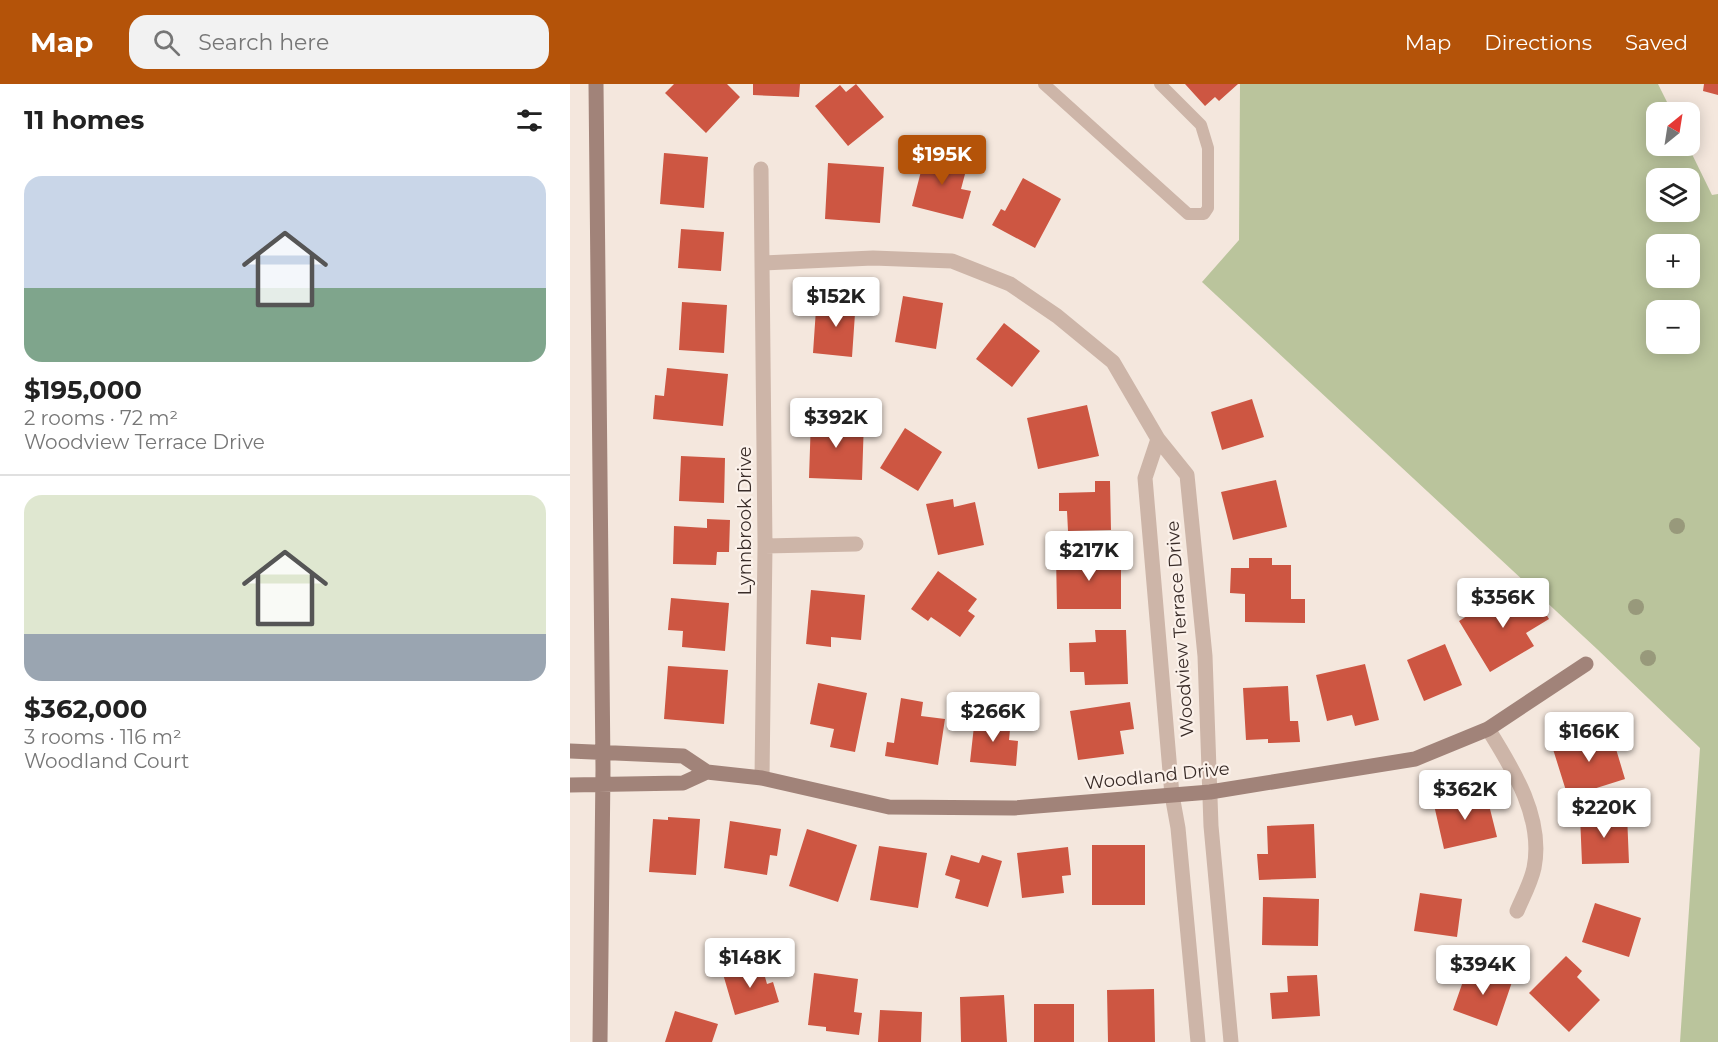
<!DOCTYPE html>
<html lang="en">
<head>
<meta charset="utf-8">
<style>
	body { margin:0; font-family:Montserrat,sans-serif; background:#f2f2f2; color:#222; height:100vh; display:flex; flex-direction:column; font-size:22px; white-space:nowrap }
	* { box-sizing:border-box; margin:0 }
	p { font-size:20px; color:#767676 }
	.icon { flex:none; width:33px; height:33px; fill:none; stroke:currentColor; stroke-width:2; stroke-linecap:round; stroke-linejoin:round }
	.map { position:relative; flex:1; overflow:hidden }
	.drawer { display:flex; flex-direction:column; background:#fff; width:570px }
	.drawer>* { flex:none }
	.needle { width:39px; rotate:30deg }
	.fabs { position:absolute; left:1076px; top:18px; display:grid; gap:12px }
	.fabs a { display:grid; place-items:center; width:54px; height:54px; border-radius:12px; background:#fff; box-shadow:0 3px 15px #0003; font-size:30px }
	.price { position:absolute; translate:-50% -51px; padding:0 14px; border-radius:6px; background:#fff; color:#222; font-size:20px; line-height:39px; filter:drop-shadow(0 2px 3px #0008) }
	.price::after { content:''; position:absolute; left:50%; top:36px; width:18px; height:14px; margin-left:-9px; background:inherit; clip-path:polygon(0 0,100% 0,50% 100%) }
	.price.selected { background:#b45309; color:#fff }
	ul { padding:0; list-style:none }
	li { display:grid; align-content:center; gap:12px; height:318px; padding:0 24px }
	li+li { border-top:2px solid #e0e0e0 }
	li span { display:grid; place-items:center; height:186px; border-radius:18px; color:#555 }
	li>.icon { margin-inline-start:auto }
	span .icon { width:108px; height:108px; fill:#fffc; stroke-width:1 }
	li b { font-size:26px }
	h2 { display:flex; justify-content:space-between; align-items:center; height:72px; padding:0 24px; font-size:26px }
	header { display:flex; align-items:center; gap:36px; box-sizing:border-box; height:84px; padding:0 30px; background:#b45309; color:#fff }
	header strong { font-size:28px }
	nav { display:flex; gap:33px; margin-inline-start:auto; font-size:21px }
	.search { width:420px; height:54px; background:#f2f2f2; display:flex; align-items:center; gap:15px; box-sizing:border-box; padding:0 21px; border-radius:18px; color:#767676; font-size:22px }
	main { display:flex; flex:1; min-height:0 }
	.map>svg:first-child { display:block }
</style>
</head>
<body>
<header>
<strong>Map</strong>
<div class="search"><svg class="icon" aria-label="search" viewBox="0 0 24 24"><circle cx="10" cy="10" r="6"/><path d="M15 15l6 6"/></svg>Search here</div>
<nav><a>Map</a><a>Directions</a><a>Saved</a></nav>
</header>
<main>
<section class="drawer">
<h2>11 homes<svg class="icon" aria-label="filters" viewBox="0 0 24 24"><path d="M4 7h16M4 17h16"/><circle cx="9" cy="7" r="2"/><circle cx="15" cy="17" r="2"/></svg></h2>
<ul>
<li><span style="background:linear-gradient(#c9d6e8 60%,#7fa58c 0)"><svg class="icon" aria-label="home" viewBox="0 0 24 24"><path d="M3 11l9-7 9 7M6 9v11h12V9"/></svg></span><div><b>$195,000</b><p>2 rooms · 72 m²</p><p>Woodview Terrace Drive</p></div></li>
<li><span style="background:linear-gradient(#dfe7d0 75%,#9aa5b1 0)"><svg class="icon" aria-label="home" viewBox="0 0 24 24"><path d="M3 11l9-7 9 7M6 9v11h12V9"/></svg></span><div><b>$362,000</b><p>3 rooms · 116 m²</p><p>Woodland Court</p></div></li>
</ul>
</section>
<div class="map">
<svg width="1148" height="958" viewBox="0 0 1148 958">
	<rect width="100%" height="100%" fill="#f4e7dd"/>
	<!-- green -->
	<path fill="#bac49c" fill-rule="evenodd" d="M670 0H1088L1102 28H1086V62H1118L1142 111 1148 110V958H1110L1130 664 1027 565 632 198 669 156ZM1086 94H1119V128H1086ZM1086 160H1119V194H1086ZM1086 226H1119V260H1086Z"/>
	<!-- building -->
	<path fill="#cd5642" d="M104 0H157L170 13 136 49 95 9Z
		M183 0H230L229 13 183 11Z
		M286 0 314 33 278 62 245 22 270 1 276 8Z
		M615 0H668L649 17 645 13 635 22Z
		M1134 0H1148V11L1133 7Z
		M356 68 398 79 391 105 401 107 393 135 342 122Z
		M94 69 138 73 134 124 90 120Z
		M258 79 314 83 310 139 255 135Z
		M453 94 491 115 465 164 422 141 431 125 435 127Z
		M111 145 154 148 151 187 108 184Z
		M333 212 373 219 366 265 325 258Z
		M261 213 286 215 282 273 243 269 246 225 259 227Z
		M112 218 157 221 154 269 109 266Z
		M434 239 470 267 442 303 406 275Z
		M97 284 158 290 153 342 83 335 85 311 94 312Z
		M682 315 694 353 652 366 641 328Z
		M517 321 529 372 468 385 457 334Z
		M241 334 294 336 292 396 239 394Z
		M335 344 372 368 348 407 310 384Z
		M111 372 155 374 154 419 109 417Z
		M706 396 717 443 663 456 651 408Z
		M525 397H540L541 446 498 447 497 427H489V409L525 408Z
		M383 415 384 423 405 418 414 461 368 471 356 420Z
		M137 435 160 436 159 468H147L146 481 103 480 104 442 137 444Z
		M486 471H551V525H487Z
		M679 474H702V481H721V515H735V539L675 538V510L660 509 661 484H679Z
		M368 487 407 515 398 527 405 532 390 553 361 533 358 537 341 525Z
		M241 506 295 511 291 556 261 553V563L236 560Z
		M934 509 943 524 964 511 979 535 956 549 964 562 920 588 889 537Z
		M101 514 159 519 155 567 112 563 113 547 98 546Z
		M525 546H556L558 600 515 601 514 588H500L499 559 526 558Z
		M875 560 892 601 854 617 837 576Z
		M795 580 809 636 785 642 782 631 757 637 746 591Z
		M98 582 158 586 154 640 94 635Z
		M248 599 297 609 285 668 260 663 264 645 240 640Z
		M718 602 720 637H728L730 658 698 659V655L676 656 673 604Z
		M331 614 353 618 351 632 375 635 368 681 315 672 317 658 324 659Z
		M560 618 564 645 550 647 554 670 508 676 500 627Z
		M405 633 441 636 439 656 448 657 446 682 400 678Z
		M1040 645 1055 695 998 713 982 662Z
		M916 709 927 753 874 765 864 721Z
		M1057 730 1059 779 1012 780 1010 731Z
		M98 733 130 735 126 791 79 788 83 735 98 736Z
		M160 737 211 745 207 772 200 771 197 791 154 784Z
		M744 740 746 794 689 796 687 770H698L697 742Z
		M237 745 287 761 268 818 219 802Z
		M522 761H575V821H522Z
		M309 762 357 769 348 824 300 816Z
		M498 763 501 791 492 792 494 809 452 814 447 769Z
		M381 771 409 779 412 771 432 777 418 823 385 814 390 796 375 791Z
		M850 809 892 815 887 853 844 847Z
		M693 813 749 815 748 862 692 861Z
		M1025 819 1071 834 1059 873 1012 858Z
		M996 872 1012 887 1007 893 1030 916 999 948 959 909Z
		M191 879 197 900 203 898 209 918 165 931 153 890Z
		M898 883 942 898 927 942 883 926Z
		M244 889 288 895 284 928 292 929 289 951 256 947V943L238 941Z
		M747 891 750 932 702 935 700 909 718 908 717 892Z
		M584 905 585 958H538L537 906Z
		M434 911 437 958H391L390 913Z
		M464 920H504V958H464Z
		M310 926 352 928 351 958H308Z
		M105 927 148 940 142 958H95Z"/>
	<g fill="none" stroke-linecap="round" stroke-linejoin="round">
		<!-- lane -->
		<path stroke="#cdb5a8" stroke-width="12" d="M474 0 618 130H634L638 124V64L631 41 590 0"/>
		<!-- street -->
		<path stroke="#cdb5a8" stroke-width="15" d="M191 85 195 462 192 694
			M193 179 303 174 382 177 440 200 487 232 543 278 588 355 617 391 635 572 641 742 661 958
			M588 355 575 394 602 711 608 744 628 958
			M195 462 286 460
			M918 645C943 685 974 734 964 784 961 798 953 813 947 827"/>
		<!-- secondary -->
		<path stroke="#a18379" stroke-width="15" d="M26 0 33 685 30 958
			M0 667 113 672 137 688
			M0 701 113 699 137 688 192 694 319 723 444 724 640 708 845 675 918 645 1016 580"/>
	</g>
	<!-- trees -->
	<g fill="#98997b">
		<circle cx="1107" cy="442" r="8"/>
		<circle cx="1066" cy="523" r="8"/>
		<circle cx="1078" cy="574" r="8"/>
	</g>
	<g text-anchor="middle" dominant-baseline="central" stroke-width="4.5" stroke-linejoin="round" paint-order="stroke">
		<!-- street labels -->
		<g font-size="18" fill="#392c28" stroke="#fbf1ea">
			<text transform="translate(175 437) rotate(-90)">Lynnbrook Drive</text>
			<text transform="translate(610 545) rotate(-94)">Woodview Terrace Drive</text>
			<text transform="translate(587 692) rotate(-6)">Woodland Drive</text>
		</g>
	</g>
</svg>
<div class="fabs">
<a><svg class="needle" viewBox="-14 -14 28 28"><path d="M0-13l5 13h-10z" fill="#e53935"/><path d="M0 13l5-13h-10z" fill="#767676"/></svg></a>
<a><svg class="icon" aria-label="layers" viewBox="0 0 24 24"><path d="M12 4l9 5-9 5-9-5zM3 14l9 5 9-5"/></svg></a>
<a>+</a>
<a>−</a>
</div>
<b class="price selected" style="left:372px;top:102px">$195K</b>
<b class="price" style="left:266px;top:244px">$152K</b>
<b class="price" style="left:266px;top:365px">$392K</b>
<b class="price" style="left:519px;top:498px">$217K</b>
<b class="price" style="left:933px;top:545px">$356K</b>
<b class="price" style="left:423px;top:659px">$266K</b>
<b class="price" style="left:1019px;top:679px">$166K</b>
<b class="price" style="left:895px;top:737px">$362K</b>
<b class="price" style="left:1034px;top:755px">$220K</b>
<b class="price" style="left:180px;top:905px">$148K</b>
<b class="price" style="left:913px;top:912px">$394K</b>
</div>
</main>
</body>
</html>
